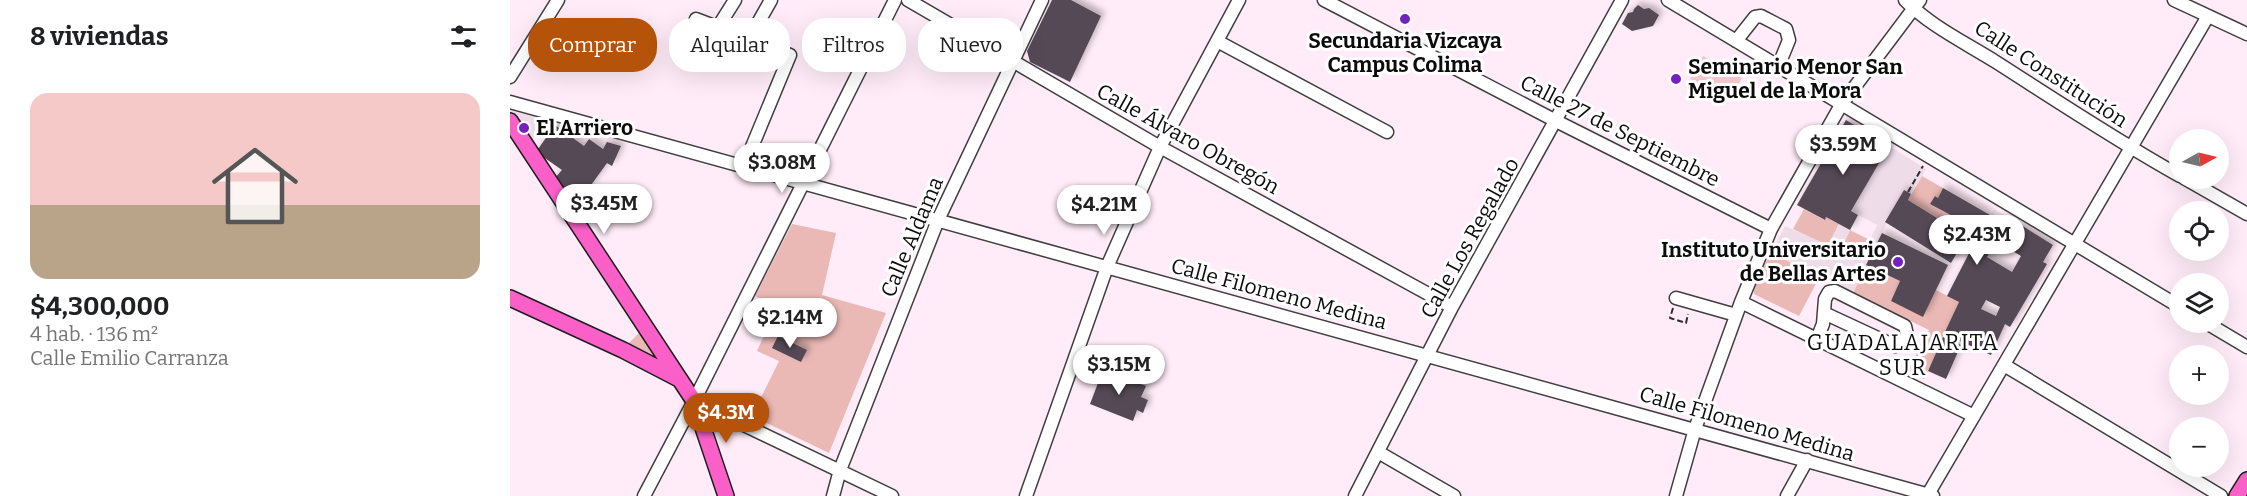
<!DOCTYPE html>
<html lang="es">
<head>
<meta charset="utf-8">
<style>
	body { margin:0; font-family:Bitter,serif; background:#f6f6f6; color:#202124; height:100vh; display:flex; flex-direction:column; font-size:22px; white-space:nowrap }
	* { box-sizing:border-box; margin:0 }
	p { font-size:20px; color:#757577 }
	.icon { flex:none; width:33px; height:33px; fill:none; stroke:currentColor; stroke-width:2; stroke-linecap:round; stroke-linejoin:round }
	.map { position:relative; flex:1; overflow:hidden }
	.side { display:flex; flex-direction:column; background:#fff; width:510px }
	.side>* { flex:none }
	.guide { position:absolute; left:18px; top:18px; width:570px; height:54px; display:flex; gap:12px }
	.needle { width:39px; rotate:82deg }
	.fabs { position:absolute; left:1659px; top:129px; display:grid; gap:12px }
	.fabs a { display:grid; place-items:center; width:60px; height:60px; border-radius:50%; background:#fff; box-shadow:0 6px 24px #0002; font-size:30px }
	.price { position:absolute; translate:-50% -51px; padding:0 14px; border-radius:21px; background:#fff; color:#222; font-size:20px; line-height:39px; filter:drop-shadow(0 2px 3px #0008) }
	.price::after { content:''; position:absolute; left:50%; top:36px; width:18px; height:14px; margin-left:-9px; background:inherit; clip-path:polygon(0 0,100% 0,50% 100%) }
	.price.selected { background:#b45309; color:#fff }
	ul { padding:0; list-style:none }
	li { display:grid; align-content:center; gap:12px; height:318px; padding:0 30px }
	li+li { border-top:2px solid #e0e0e0 }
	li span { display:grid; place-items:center; height:186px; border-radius:18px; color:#555 }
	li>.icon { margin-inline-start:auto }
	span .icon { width:108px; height:108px; fill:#fffc; stroke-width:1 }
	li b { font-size:26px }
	h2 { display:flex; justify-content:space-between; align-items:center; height:72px; padding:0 30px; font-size:26px }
	.chip { padding:0 21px; border-radius:24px; background:#fff; box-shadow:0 6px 24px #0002; font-size:21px; line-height:54px }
	.chip.selected { background:#b45309; color:#fff }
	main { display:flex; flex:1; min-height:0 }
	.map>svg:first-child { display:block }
</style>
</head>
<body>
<main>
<section class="side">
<h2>8 viviendas<svg class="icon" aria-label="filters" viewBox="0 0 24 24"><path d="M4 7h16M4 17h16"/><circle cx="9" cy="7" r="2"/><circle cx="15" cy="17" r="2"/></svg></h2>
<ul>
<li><span style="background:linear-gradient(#f6c9c9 60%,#b9a48a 0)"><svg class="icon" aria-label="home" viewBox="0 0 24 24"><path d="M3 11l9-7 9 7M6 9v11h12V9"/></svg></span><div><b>$4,300,000</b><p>4 hab. · 136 m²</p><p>Calle Emilio Carranza</p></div></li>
</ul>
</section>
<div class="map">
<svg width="1737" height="496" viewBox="0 0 1737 496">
	<defs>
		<filter id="shadow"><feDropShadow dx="4" dy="-4" stdDeviation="3" flood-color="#0004"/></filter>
	</defs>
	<rect width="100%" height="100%" fill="#ffecf8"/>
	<!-- green -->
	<path fill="#eab8b5" d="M1412 176 1433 188 1428 198 1425 196 1421 204 1450 220 1445 229 1398 200Z
		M1294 209 1314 220 1316 217 1329 224 1318 246 1283 229Z
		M282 224 326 233 312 295 376 313 319 453 242 416 269 361 247 351 267 307 245 296Z
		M1340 230 1360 240 1351 257 1332 247Z
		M1261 253 1310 276 1289 316 1244 294 1243 286Z
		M1356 265 1390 281 1381 301 1413 316 1426 290 1449 302 1414 379 1398 371 1419 330 1343 293Z
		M131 331 158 368 116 346Z"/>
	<!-- pitch -->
	<path fill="#f1c7cb" d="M1193 56 1232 78 1220 101 1180 79Z"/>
	<!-- plaza -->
	<path fill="#eedce9" d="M0 103 20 109 23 116 35 120 19 146 0 117Z
		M1379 146 1416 169 1401 194 1394 190 1375 221 1377 223 1343 293 1261 253 1275 226 1318 245 1329 224 1340 230 1332 247 1352 257 1367 225 1341 211Z
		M1484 209 1511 225 1500 242 1474 227Z"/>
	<!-- building -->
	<path fill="#554955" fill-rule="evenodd" filter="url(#shadow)" d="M542 0H561L591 16 560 82 520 62 517 51Z
		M1128 5 1134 9 1139 8 1149 15 1143 26 1122 31 1112 24 1118 13 1123 12 1124 9Z
		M1336 120 1379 146 1341 211 1348 215 1340 230 1316 217 1315 220 1287 205Z
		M45 125 74 146 79 139 93 149 97 142 111 146 102 166 97 163 71 199 62 206 44 179 52 170 26 152Z
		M1433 188 1480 215 1474 227 1500 242 1511 225 1543 245 1533 262 1537 264 1500 327 1495 324 1481 355 1434 334 1449 302 1437 296 1469 234 1461 229 1441 263 1375 222 1394 190 1401 194 1398 200 1445 229 1450 220 1420 204 1425 196 1428 198ZM1486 241 1511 256 1502 272 1477 257ZM1476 300 1490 307 1486 316 1471 309Z
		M1372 233 1438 265 1413 317 1381 301 1390 281 1356 265Z
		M268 336 297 350 291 362 262 348Z
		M1433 337 1451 345 1436 379 1418 371Z
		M593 370 636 386 631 397 638 400 633 413 627 410 623 421 580 404Z"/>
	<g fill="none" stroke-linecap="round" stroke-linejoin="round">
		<defs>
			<path id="minor" d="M398 0 650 147 942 307
				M814 0 1046 121 1261 229
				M1158 0 1670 307
				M1395 0C1420 26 1456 43 1486 62 1547 101 1607 141 1670 176
				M1664 0 1737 34
				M208 27 225 0
				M239 39 261 0
				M707 41 877 132
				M1226 41 1245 17 1251 16 1276 29 1279 40 1268 67
				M176 49 186 19 280 55 234 166
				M0 77 48 0
				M0 102 1423 496
				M1674 178 1737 214
				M1166 298 1226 315
				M1231 302 1464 416
				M1695 322 1737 347
				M1307 339 1313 324 1315 299 1319 292 1325 291 1395 326 1397 335 1393 343 1385 346 1314 313
				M1494 365 1711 496
				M184 401 382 496
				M868 452 944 496
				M134 496 184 401 385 0
				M323 496 330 470 428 220 532 0
				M516 496 597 267 650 147 729 0
				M845 496 942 307 1112 0
				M1166 496 1185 429 1231 302 1261 229 1331 105 1410 0
				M1277 496 1297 460
				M1417 496 1698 16"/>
			<path id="major" d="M0 121 184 401 216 496
				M0 298 113 350 167 378
				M1727 496 1737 480"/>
		</defs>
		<!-- minor casing -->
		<use href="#minor" stroke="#3f3f3f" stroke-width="15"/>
		<!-- major casing -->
		<use href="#major" stroke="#1d1d1d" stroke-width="18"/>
		<!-- path -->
		<path stroke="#2e2e2e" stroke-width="2" stroke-dasharray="6 3" stroke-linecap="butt" d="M1398 192 1413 166
			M1163 308 1160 318 1176 323 1178 314"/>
		<!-- minor -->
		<use href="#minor" stroke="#fff" stroke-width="12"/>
		<!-- major -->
		<use href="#major" stroke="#fb60c9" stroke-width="15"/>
	</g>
	<!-- markers -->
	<g fill="#7422bf" stroke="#fff" stroke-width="2">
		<circle cx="895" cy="19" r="6"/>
		<circle cx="1166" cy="79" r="6"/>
		<circle cx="14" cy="128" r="6"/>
		<circle cx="1388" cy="262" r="6"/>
	</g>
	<g text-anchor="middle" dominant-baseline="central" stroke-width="6" stroke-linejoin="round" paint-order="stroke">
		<!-- poi labels -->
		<g font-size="21" font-weight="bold" fill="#0c0c0c" stroke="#fff" text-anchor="start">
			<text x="895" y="41" text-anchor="middle">Secundaria Vizcaya<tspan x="895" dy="24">Campus Colima</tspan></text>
			<text x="1178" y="67">Seminario Menor San<tspan x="1178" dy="24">Miguel de la Mora</tspan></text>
			<text x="26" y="128">El Arriero</text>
			<text x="1376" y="250" text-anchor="end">Instituto Universitario<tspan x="1376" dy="24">de Bellas Artes</tspan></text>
		</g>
		<!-- street labels -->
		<g font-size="21" fill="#0c0c0c" stroke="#fff">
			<text transform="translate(1541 74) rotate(33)">Calle Constitución</text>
			<text transform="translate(1110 131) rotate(27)">Calle 27 de Septiembre</text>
			<text transform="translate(678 139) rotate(29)">Calle Álvaro Obregón</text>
			<text transform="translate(402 237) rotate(-67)">Calle Aldama</text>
			<text transform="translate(960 238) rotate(-61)">Calle Los Regalado</text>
			<text transform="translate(769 294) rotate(15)">Calle Filomeno Medina</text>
			<text transform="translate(1237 424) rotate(16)">Calle Filomeno Medina</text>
		</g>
		<!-- neighbourhood labels -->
		<g font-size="22" letter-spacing="1.5" fill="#0c0c0c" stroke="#fff">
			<text x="1393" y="342">GUADALAJARITA<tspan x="1393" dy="25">SUR</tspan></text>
		</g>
	</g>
</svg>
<div class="fabs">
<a><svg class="needle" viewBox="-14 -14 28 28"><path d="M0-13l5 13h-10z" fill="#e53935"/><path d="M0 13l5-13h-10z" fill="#757577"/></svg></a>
<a><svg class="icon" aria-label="locate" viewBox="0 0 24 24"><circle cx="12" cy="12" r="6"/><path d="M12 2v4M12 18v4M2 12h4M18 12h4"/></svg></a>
<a><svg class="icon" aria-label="layers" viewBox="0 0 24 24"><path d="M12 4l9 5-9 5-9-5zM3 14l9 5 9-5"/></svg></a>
<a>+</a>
<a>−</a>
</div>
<b class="price" style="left:1333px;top:176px">$3.59M</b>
<b class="price" style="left:272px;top:194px">$3.08M</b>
<b class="price" style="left:94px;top:235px">$3.45M</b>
<b class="price" style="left:594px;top:236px">$4.21M</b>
<b class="price" style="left:1467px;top:266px">$2.43M</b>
<b class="price" style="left:280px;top:349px">$2.14M</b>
<b class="price" style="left:609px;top:396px">$3.15M</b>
<b class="price selected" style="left:216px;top:444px">$4.3M</b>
<div class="guide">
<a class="chip selected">Comprar</a>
<a class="chip">Alquilar</a>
<a class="chip">Filtros</a>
<a class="chip">Nuevo</a>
</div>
</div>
</main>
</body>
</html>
